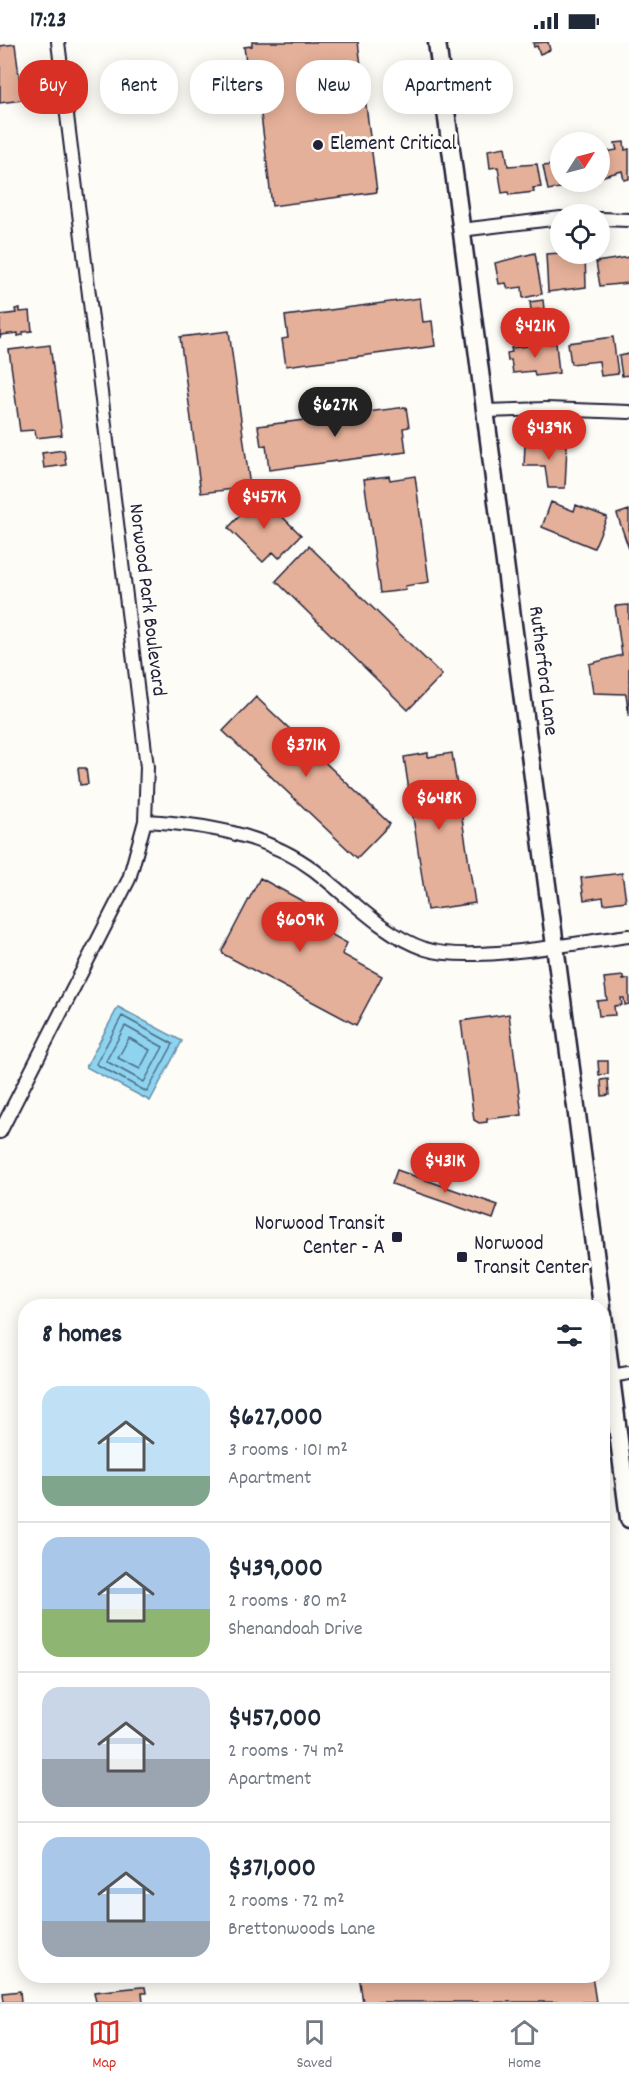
<!DOCTYPE html>
<html lang="en">
<head>
<meta charset="utf-8">
<style>
	body { margin:0; font-family:Dekko,sans-serif; background:#f6f6f7; color:#1f2937; height:100vh; display:flex; flex-direction:column; font-size:22px; white-space:nowrap }
	* { box-sizing:border-box; margin:0 }
	p { font-size:20px; color:#747a83 }
	.icon { flex:none; width:33px; height:33px; fill:none; stroke:currentColor; stroke-width:2; stroke-linecap:round; stroke-linejoin:round }
	.map { position:relative; flex:1; overflow:hidden }
	.details { position:absolute; left:18px; top:1257px; width:592px; height:684px; display:flex; flex-direction:column; background:#fff; border-radius:24px; box-shadow:0 3px 15px #0003 }
	.details>* { flex:none }
	.guide { position:absolute; left:18px; top:18px; width:594px; height:54px; display:flex; gap:12px }
	.needle { width:39px; rotate:54deg }
	.controls { position:absolute; left:550px; top:90px; display:grid; gap:12px }
	.controls a { display:grid; place-items:center; width:60px; height:60px; border-radius:50%; background:#fff; box-shadow:0 3px 15px #0003; font-size:30px }
	.price { position:absolute; translate:-50% -51px; padding:0 14px; border-radius:21px; background:#d93025; color:#fff; font-size:20px; line-height:39px; filter:drop-shadow(0 2px 3px #0008) }
	.price::after { content:''; position:absolute; left:50%; top:36px; width:18px; height:14px; margin-left:-9px; background:inherit; clip-path:polygon(0 0,100% 0,50% 100%) }
	.price.active { background:#222; color:#fff }
	ul { padding:0; list-style:none }
	li { display:flex; align-items:center; gap:18px; height:150px; padding:0 24px }
	li+li { border-top:2px solid #e0e1e3 }
	li span { display:grid; place-items:center; flex:none; width:168px; height:120px; border-radius:18px; color:#555 }
	li>.icon { margin-inline-start:auto }
	span .icon { width:72px; height:72px; fill:#fffc; stroke-width:1 }
	li b { font-size:26px }
	h2 { display:flex; justify-content:space-between; align-items:center; height:72px; padding:0 24px; font-size:26px }
	.chip { padding:0 21px; border-radius:24px; background:#fff; box-shadow:0 3px 15px #0003; font-size:21px; line-height:54px }
	.chip.active { background:#d93025; color:#fff }
	.status { display:flex; justify-content:space-between; align-items:center; height:42px; padding:0 30px; background:#fff; direction:ltr }
	.status svg { height:16px; fill:currentColor }
	.dock { display:flex; justify-content:space-around; align-items:center; height:84px; border-top:2px solid #e0e1e3; background:#fff; font-size:16px; color:#747a83 }
	.dock a { display:grid; justify-items:center; gap:3px }
	.dock .active { color:#d93025 }
	.map>svg:first-child { display:block }
</style>
</head>
<body>
<div class="status"><b>17:23</b><svg viewBox="0 0 49 12"><path d="M0 12V9h3v3zM5 12V6h3v6zM10 12V3h3v9zM15 12V0h3v12zM26 1h20v11H26zM47 4h2v5h-2z"/></svg></div>
<div class="map">
<svg width="629" height="1960" viewBox="0 0 629 1960">
	<rect width="100%" height="100%" fill="#fdfcf7"/>
	<filter id="ink" filterUnits="userSpaceOnUse"><feTurbulence type="fractalNoise" baseFrequency=".0167" numOctaves="2"/><feDisplacementMap in="SourceGraphic" scale="12" xChannelSelector="R" yChannelSelector="G"/><feConvolveMatrix kernelMatrix="1 2 1 2 8 2 1 2 1" color-interpolation-filters="sRGB"/></filter>
	<g filter="url(#ink)">
		<!-- water -->
		<path fill="#8ed4ef" stroke="#638da7" stroke-width="1.5" d="M118 965 182 999 150 1059 86 1025Z"/>
		<g fill="none" stroke-linecap="round" stroke-linejoin="round">
			<!-- shore -->
			<path stroke="#4d6983" stroke-width="1.5" d="M122 974 173 1002 147 1050 96 1022Z
				M125 984 163 1005 144 1040 106 1019Z
				M129 996 150 1008 140 1027 118 1016Z"/>
		</g>
		<!-- building -->
		<path fill="#e5b099" stroke="#22223b" stroke-width="1.5" d="M252 0H358L377 150 272 164 259 56 251 57 244 5 252 4Z
			M548 0 550 8 540 12 537 4 534 5 533 1Z
			M15 2 22 58 0 61V4Z
			M624 100 625 108 629 107V137L624 138 622 129 600 135V111L617 108 615 101Z
			M505 105 508 124 537 122 541 145 533 146 534 150 509 153 508 150 502 151 498 125 490 126 488 108Z
			M561 122V140H585L586 142 548 148 543 124Z
			M535 211 542 252 523 256 522 245 508 247 506 241 499 242 495 221Z
			M561 211 567 212V214L585 212 586 245 548 250 546 212Z
			M629 215V241L600 244 596 220Z
			M420 256 423 280 432 279 435 304 286 324 282 297 288 296 285 274Z
			M543 258 544 267 531 268 530 260Z
			M20 266V270L30 269 32 289 23 290V293L18 294V291L1 293 0 296V273L16 271 15 267Z
			M229 289 250 445 201 451 180 295Z
			M613 295 618 332 601 334 599 319 571 322 568 301Z
			M556 301 559 331 535 334 534 329 513 331 511 318 508 319 507 311 512 310 511 306Z
			M50 303 62 393 36 396 35 388 20 389 9 308Z
			M629 312V333L622 334 619 314Z
			M406 365 409 385 403 386 406 410 269 428 266 403 261 404 258 384Z
			M535 399H559V403H567L565 446H548L545 424H524L525 403H530V400Z
			M64 408 66 423 44 426 42 411Z
			M389 434 390 438 415 434 429 540 405 544 406 548 380 551 364 437Z
			M260 453 301 493 279 516 273 510 263 520 228 486Z
			M551 460 574 469 576 463 607 475 594 506 542 485Z
			M629 468V507L617 472Z
			M309 504 442 633 408 668 276 539Z
			M629 563V674L626 652 593 651 589 622 622 613 615 564Z
			M256 655 390 782 357 816 223 689Z
			M428 711V715L452 711 475 861 427 868 404 715Z
			M78 726H86L88 742 80 743Z
			M622 831 626 859 604 862 603 855 584 858 581 836Z
			M260 836 308 862 305 866 330 880 325 889 347 901 342 912 382 934 356 983 223 912 222 909Z
			M623 934V938L629 937V962L625 963 624 956H621L622 963 614 964 615 973 599 974 597 959 607 958 604 936Z
			M509 972 522 1073 487 1077V1080L479 1081 474 1078 461 979Z
			M598 1019H608V1032L599 1033Z
			M608 1037 609 1053 602 1054 601 1038Z
			M397 1128 498 1163 493 1177 392 1142Z
			M359 1934H592L596 1960H363Z
			M141 1945H145L146 1951H142L143 1960H96L94 1950Z
			M20 1949 21 1960H4L3 1951Z"/>
		<g fill="none" stroke-linecap="round" stroke-linejoin="round">
			<defs>
				<path id="minor" d="M600 177 629 178
					M461 188 561 176
					M485 369 546 367 629 370
					M145 779C203 782 266 792 314 828 348 854 383 893 425 907 470 922 579 900 629 894
					M0 1090 129 837 145 779 147 725 58 0
					M611 1334 629 1331"/>
				<path id="tertiary" d="M437 0 602 1264
					M603 1272 629 1477"/>
			</defs>
			<!-- minor casing -->
			<use href="#minor" stroke="#22223b" stroke-width="16"/>
			<!-- tertiary casing -->
			<use href="#tertiary" stroke="#22223b" stroke-width="21"/>
			<!-- minor -->
			<use href="#minor" stroke="#fdfcf7" stroke-width="12"/>
			<!-- tertiary -->
			<use href="#tertiary" stroke="#fdfcf7" stroke-width="16"/>
		</g>
	</g>
	<!-- markers -->
	<g fill="#22223b" stroke="#fdfcf7" stroke-width="2">
		<circle cx="318" cy="103" r="6"/>
		<rect x="391" y="1189" width="12" height="12" rx="3"/>
		<rect x="456" y="1209" width="12" height="12" rx="3"/>
	</g>
	<g text-anchor="middle" dominant-baseline="central" stroke-width="6" stroke-linejoin="round" paint-order="stroke">
		<!-- poi labels -->
		<g font-size="21" fill="#22223b" stroke="#fdfcf7" text-anchor="start">
			<text x="330" y="103">Element Critical</text>
			<text x="385" y="1183" text-anchor="end">Norwood Transit<tspan x="385" dy="24">Center - A</tspan></text>
			<text x="474" y="1203">Norwood<tspan x="474" dy="24">Transit Center</tspan></text>
		</g>
		<!-- street labels -->
		<g font-size="21" fill="#22223b" stroke="#fdfcf7">
			<text transform="translate(146 558) rotate(83)">Norwood Park Boulevard</text>
			<text transform="translate(542 629) rotate(83)">Rutherford Lane</text>
		</g>
	</g>
</svg>
<div class="controls">
<a><svg class="needle" viewBox="-14 -14 28 28"><path d="M0-13l5 13h-10z" fill="#e53935"/><path d="M0 13l5-13h-10z" fill="#747a83"/></svg></a>
<a><svg class="icon" aria-label="locate" viewBox="0 0 24 24"><circle cx="12" cy="12" r="6"/><path d="M12 2v4M12 18v4M2 12h4M18 12h4"/></svg></a>
</div>
<b class="price" style="left:535px;top:317px">$421K</b>
<b class="price active" style="left:335px;top:396px">$627K</b>
<b class="price" style="left:549px;top:419px">$439K</b>
<b class="price" style="left:264px;top:488px">$457K</b>
<b class="price" style="left:306px;top:736px">$371K</b>
<b class="price" style="left:439px;top:789px">$648K</b>
<b class="price" style="left:300px;top:911px">$609K</b>
<b class="price" style="left:445px;top:1152px">$431K</b>
<div class="guide">
<a class="chip active">Buy</a>
<a class="chip">Rent</a>
<a class="chip">Filters</a>
<a class="chip">New</a>
<a class="chip">Apartment</a>
</div>
<section class="details">
<h2>8 homes<svg class="icon" aria-label="filters" viewBox="0 0 24 24"><path d="M4 7h16M4 17h16"/><circle cx="9" cy="7" r="2"/><circle cx="15" cy="17" r="2"/></svg></h2>
<ul>
<li><span style="background:linear-gradient(#bfe0f5 75%,#7fa58c 0)"><svg class="icon" aria-label="home" viewBox="0 0 24 24"><path d="M3 11l9-7 9 7M6 9v11h12V9"/></svg></span><div><b>$627,000</b><p>3 rooms · 101 m²</p><p>Apartment</p></div></li>
<li><span style="background:linear-gradient(#a9c7e8 60%,#8fb573 0)"><svg class="icon" aria-label="home" viewBox="0 0 24 24"><path d="M3 11l9-7 9 7M6 9v11h12V9"/></svg></span><div><b>$439,000</b><p>2 rooms · 80 m²</p><p>Shenandoah Drive</p></div></li>
<li><span style="background:linear-gradient(#c9d6e8 60%,#9aa5b1 0)"><svg class="icon" aria-label="home" viewBox="0 0 24 24"><path d="M3 11l9-7 9 7M6 9v11h12V9"/></svg></span><div><b>$457,000</b><p>2 rooms · 74 m²</p><p>Apartment</p></div></li>
<li><span style="background:linear-gradient(#a9c7e8 70%,#9aa5b1 0)"><svg class="icon" aria-label="home" viewBox="0 0 24 24"><path d="M3 11l9-7 9 7M6 9v11h12V9"/></svg></span><div><b>$371,000</b><p>2 rooms · 72 m²</p><p>Brettonwoods Lane</p></div></li>
</ul>
</section>
</div>
<nav class="dock">
<a class="active"><svg class="icon" aria-label="map" viewBox="0 0 24 24"><path d="M3 6l6-2 6 2 6-2v14l-6 2-6-2-6 2zM9 4v14M15 6v14"/></svg>Map</a>
<a><svg class="icon" aria-label="saved" viewBox="0 0 24 24"><path d="M7 4h10v16l-5-4-5 4z"/></svg>Saved</a>
<a><svg class="icon" aria-label="home" viewBox="0 0 24 24"><path d="M3 11l9-7 9 7M6 9v11h12V9"/></svg>Home</a>
</nav>
</body>
</html>
